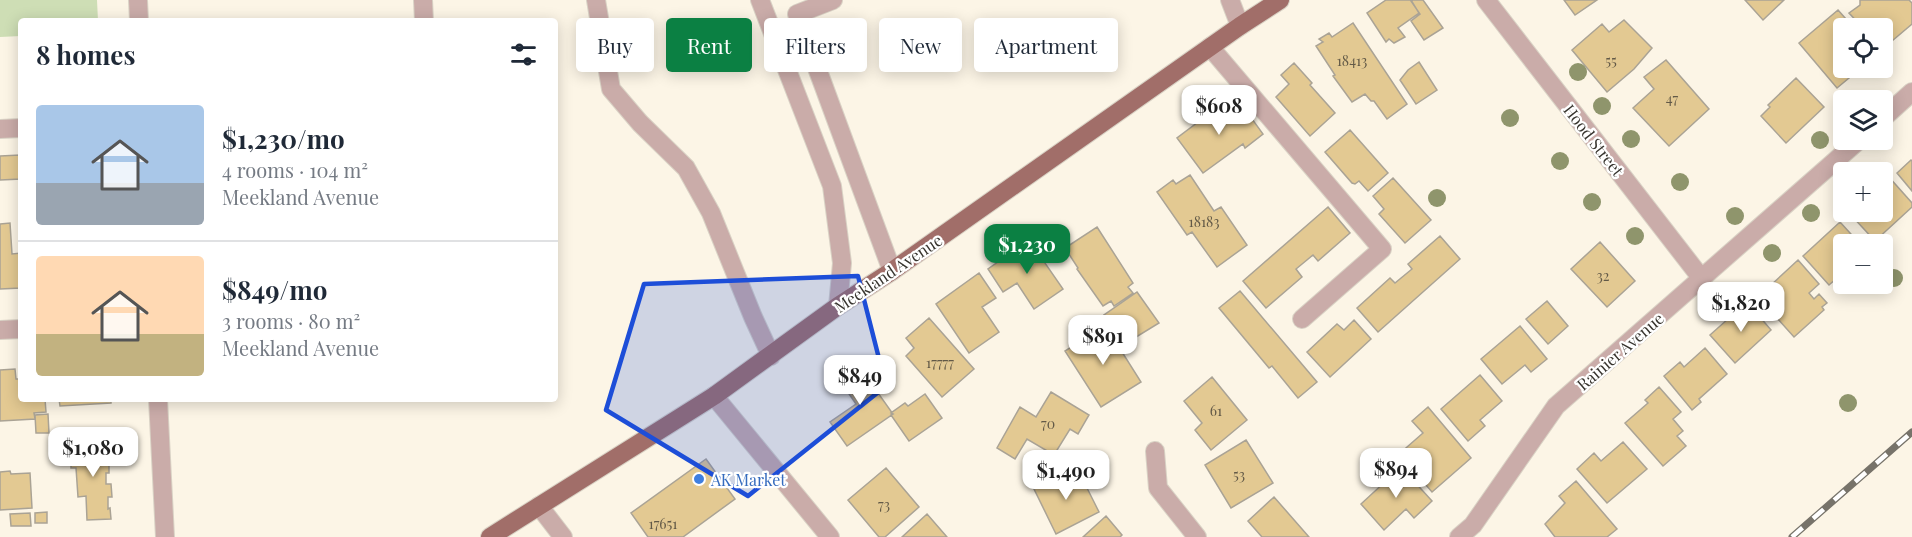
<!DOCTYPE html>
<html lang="en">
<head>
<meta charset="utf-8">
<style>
	body { margin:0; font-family:"Playfair Display",serif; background:#f6f6f7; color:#1f2937; height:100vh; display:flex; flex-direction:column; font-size:22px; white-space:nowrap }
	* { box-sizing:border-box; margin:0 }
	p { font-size:20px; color:#747a83 }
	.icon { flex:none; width:33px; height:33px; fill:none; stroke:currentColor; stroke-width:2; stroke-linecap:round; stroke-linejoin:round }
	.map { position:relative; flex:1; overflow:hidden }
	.panel { position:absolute; left:18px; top:18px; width:540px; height:384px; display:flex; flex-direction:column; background:#fff; border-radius:6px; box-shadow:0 3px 15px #0003 }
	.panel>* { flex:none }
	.guide { position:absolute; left:576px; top:18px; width:570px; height:54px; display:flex; gap:12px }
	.tools { position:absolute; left:1833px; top:18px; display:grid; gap:12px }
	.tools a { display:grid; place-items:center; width:60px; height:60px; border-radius:6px; background:#fff; box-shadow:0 3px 15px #0003; font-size:30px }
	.price { position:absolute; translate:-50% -51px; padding:0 14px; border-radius:12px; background:#fff; color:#222; font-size:20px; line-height:39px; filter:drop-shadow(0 2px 3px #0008) }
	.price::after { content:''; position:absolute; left:50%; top:36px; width:18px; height:14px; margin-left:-9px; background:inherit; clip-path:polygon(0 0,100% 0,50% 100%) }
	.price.selected { background:#0b8043; color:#fff }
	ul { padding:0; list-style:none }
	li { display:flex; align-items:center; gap:18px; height:150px; padding:0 18px }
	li+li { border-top:2px solid #e0e1e3 }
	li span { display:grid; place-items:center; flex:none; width:168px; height:120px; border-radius:6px; color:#555 }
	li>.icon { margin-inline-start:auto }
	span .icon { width:72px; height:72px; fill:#fffc; stroke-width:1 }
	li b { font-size:26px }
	h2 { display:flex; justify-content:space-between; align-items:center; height:72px; padding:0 18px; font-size:26px }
	.pill { padding:0 21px; border-radius:6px; background:#fff; box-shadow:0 3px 15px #0003; font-size:21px; line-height:54px }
	.pill.selected { background:#0b8043; color:#fff }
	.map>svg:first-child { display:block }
</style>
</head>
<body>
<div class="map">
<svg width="1912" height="537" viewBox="0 0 1912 537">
	<rect width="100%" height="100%" fill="#fcf5e6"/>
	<!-- green -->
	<path fill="#cedeb5" d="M0 0H97L98 21H21V36L0 37Z"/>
	<!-- building -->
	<path fill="#e3c992" stroke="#aaa395" stroke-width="1.5" d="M1386 0H1411L1419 13 1398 28 1405 37 1394 43 1389 39 1386 42 1367 13Z
		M1413 0H1423L1443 28 1424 40 1411 21 1420 14 1411 1Z
		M1564 0H1597L1575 15Z
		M1745 0H1784L1763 20Z
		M1909 0 1912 3V24L1892 41 1889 37 1882 42V28H1863L1849 13 1860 5V0Z
		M1838 10 1854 28H1844V68H1861L1837 88 1799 43Z
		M1624 20 1652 48 1634 69 1607 92 1572 50 1602 24 1609 32Z
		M1353 23 1407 104 1387 119 1374 101H1371L1365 94 1352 102 1333 76 1335 75 1316 46 1323 42 1319 39 1329 33 1332 37Z
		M1666 60 1709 109 1669 146 1633 108 1654 89 1644 77Z
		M1419 62 1437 90 1416 104 1400 80 1408 70Z
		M1294 63 1312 83 1310 85 1335 113 1310 136 1276 97 1289 84 1281 75Z
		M1796 78 1824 107 1786 143 1761 116 1770 107 1768 105Z
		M1222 104 1230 115 1242 105 1263 134 1245 148 1243 144 1203 173 1177 138Z
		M1350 130 1388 173 1368 191 1359 181 1355 184 1352 183 1325 152Z
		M20 155 21 179 0 180V156Z
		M1911 160 1912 161V191L1897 173Z
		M1190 175 1214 211 1221 207 1247 245 1217 267 1192 232 1187 235 1157 192 1173 180 1176 184Z
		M1888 176 1912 203V207L1875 241 1851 215 1855 212H1882V181Z
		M1393 178 1431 220 1405 243 1379 214 1384 209 1373 196Z
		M1328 207 1350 233 1318 261 1313 255 1296 269 1302 277 1266 308 1243 281Z
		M1840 222 1860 244H1844V272L1829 285 1803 256Z
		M10 223 12 254 21 253V288L0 289V224Z
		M1097 227 1133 283 1128 287 1133 293 1114 306 1111 301 1103 306 1077 269 1078 268 1065 248Z
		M1440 236 1460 259 1378 332 1357 308 1390 278 1395 283 1412 269 1408 264Z
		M1029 240 1063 289 1034 309 1017 283 1003 292 988 269Z
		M1600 242 1635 281 1607 307 1571 269Z
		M1798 260 1819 284 1809 293 1814 299 1819 294 1827 303 1822 307 1824 310 1794 337 1758 297Z
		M979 273 996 298 982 307 999 332 969 353 936 304Z
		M1240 291 1317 382 1298 398 1272 366 1269 368 1219 308Z
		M1137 292 1159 323 1128 342 1104 315Z
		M1547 301 1568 326 1548 344 1526 319Z
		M1747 302 1771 330 1735 363 1710 335Z
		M929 318 974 369 942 397 906 356 914 348 906 338Z
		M1354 320 1371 339 1330 377 1307 352 1337 324 1344 330Z
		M1105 325 1141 382 1101 407 1065 351Z
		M1520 326 1547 359 1531 372 1525 365 1502 384 1481 359Z
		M1705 348 1727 374 1699 399 1701 402 1692 410 1664 376 1680 362 1684 367Z
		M856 362 893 414 847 446 830 422 856 404 836 375Z
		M15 369 16 379H21V399H45L46 412 34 413 35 419 0 421V370Z
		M1480 375 1502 401 1480 420 1485 426 1468 441 1441 409Z
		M1212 377 1247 420 1211 450 1195 430 1202 423 1184 401Z
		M1659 387 1681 412 1673 419 1683 431 1677 436 1686 446 1663 466 1625 423 1648 403 1645 400Z
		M1051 392 1089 415 1078 434 1070 429 1054 455 1027 439 1015 459 997 448 1020 407 1036 417Z
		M925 394 942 418 909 441 891 415 893 414 891 413 905 403 908 406Z
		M59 399H111V403L60 406Z
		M1428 407 1471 458 1432 492 1399 454 1423 433 1412 421Z
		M48 414 49 433H36L35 415Z
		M1246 440 1273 483 1231 508 1205 465Z
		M1623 442 1647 469 1607 503 1577 469 1594 453 1601 461Z
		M108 444 110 460H109V473H106V484H111L112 497H108V509L110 508 111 519 87 520 86 496 78 497 76 468H71V445Z
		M706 459 735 499 683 537H648L631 513Z
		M1401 467 1432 501 1414 518 1406 509 1384 530 1361 504Z
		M886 468 919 507 885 537H879L848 500Z
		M1077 468 1099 512 1056 534 1034 489Z
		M10 471 11 474 30 473 32 508 0 510V472Z
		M1576 481 1617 529 1607 537H1555L1545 524 1565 503 1559 496Z
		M1274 497 1309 537H1262L1248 521Z
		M47 512V523H35V513Z
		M30 513 31 526H11L10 514Z
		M927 514 947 537H902Z
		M1106 516 1122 535 1120 537H1083Z"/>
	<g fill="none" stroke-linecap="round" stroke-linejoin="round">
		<defs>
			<path id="minor" d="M138 0 139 21
				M423 0 424 21
				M596 0 611 89 640 123 686 168 711 213 753 317 771 356
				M760 0 832 186 842 263 838 306
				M833 0 797 14 892 271
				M1230 0 1240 26
				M1486 0 1702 279
				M1210 47 1382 249 1302 319
				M1882 119 1912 92
				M0 129 21 128
				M0 330 21 329
				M714 396 830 537
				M158 399 165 537
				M1155 451 1158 488 1197 537
				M539 506 563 537
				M1459 537 1473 525 1556 406 1859 140"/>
			<path id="major" d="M490 537 714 396 838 306 892 271 1240 26 1280 0"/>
		</defs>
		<!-- minor casing -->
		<use href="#minor" stroke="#d9d2c5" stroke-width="20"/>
		<!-- major casing -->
		<use href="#major" stroke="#d9d2c5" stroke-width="20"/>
		<!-- minor -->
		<use href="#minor" stroke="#caaca9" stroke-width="18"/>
		<!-- major -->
		<use href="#major" stroke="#a16e69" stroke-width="18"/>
		<defs>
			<path id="rail" d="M1792 537 1912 432"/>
		</defs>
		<!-- rail casing -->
		<use href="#rail" stroke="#77736a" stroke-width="7"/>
		<!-- rail -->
		<use href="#rail" stroke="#fff" stroke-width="4.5" stroke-dasharray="14" stroke-linecap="butt"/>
	</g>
	<!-- trees -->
	<g fill="#8f956c">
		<circle cx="1578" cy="72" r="9"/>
		<circle cx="1602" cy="106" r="9"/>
		<circle cx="1510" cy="118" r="9"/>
		<circle cx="1631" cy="139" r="9"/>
		<circle cx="1820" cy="140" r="9"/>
		<circle cx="1560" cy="161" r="9"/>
		<circle cx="1680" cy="182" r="9"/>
		<circle cx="1437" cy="198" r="9"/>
		<circle cx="1592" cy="202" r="9"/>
		<circle cx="1811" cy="213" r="9"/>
		<circle cx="1735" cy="216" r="9"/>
		<circle cx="1635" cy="236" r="9"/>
		<circle cx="1772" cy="253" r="9"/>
		<circle cx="1894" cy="278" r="9"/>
		<circle cx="1724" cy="294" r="9"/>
		<circle cx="1848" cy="403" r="9"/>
	</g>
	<!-- marked area -->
	<path fill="#1d4ed8" fill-opacity="0.2" stroke="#1d4ed8" stroke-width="4.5" stroke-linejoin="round" d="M858 276 886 386 748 496 606 410 644 284Z"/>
	<!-- markers -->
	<circle fill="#3f7fe0" stroke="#fff" stroke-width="2" cx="699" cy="479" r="6"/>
	<g text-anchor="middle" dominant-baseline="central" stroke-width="4.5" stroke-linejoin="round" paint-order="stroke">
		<!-- number labels -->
		<g font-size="14" fill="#625947">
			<text x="1352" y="60">18413</text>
			<text x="1611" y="60">55</text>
			<text x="1672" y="98">47</text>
			<text x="1204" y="221">18183</text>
			<text x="1603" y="275">32</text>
			<text x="940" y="362">17777</text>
			<text x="1216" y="410">61</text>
			<text x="1048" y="423">70</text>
			<text x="1239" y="474">53</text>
			<text x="884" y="504">73</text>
			<text x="663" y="523">17651</text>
		</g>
		<!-- street labels -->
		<g font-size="16" fill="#37342e" stroke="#fff">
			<text transform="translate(1594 140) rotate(52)">Hood Street</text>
			<text transform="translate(888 273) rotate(-34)">Meekland Avenue</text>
			<text transform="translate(1620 351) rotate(-41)">Rainier Avenue</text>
		</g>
		<!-- shop labels -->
		<g font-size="16" fill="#366cbe" stroke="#fff" text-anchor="start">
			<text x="711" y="479">AK Market</text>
		</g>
	</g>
</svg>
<div class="tools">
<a><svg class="icon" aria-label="locate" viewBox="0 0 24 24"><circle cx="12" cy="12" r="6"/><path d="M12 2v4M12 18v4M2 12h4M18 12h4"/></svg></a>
<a><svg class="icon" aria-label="layers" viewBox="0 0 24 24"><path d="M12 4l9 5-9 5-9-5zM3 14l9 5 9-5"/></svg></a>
<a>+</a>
<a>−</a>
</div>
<b class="price" style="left:1219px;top:136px">$608</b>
<b class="price selected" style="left:1027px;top:275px">$1,230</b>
<b class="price" style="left:1741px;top:333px">$1,820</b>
<b class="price" style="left:1103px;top:366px">$891</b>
<b class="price" style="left:860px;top:406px">$849</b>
<b class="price" style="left:93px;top:478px">$1,080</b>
<b class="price" style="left:1396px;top:499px">$894</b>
<b class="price" style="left:1066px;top:501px">$1,490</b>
<div class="guide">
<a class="pill">Buy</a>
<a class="pill selected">Rent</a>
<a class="pill">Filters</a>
<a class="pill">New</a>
<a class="pill">Apartment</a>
</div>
<section class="panel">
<h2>8 homes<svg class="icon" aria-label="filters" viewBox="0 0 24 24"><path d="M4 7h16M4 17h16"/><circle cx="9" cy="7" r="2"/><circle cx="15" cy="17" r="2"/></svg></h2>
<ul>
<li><span style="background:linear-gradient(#a9c7e8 65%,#9aa5b1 0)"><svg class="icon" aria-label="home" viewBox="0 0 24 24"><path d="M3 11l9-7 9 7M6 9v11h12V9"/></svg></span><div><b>$1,230/mo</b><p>4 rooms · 104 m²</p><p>Meekland Avenue</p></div></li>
<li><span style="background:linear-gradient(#ffd9b3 65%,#c2b280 0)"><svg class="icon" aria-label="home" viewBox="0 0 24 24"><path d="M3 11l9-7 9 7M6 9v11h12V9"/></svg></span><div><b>$849/mo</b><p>3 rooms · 80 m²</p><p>Meekland Avenue</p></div></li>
</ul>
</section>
</div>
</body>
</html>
